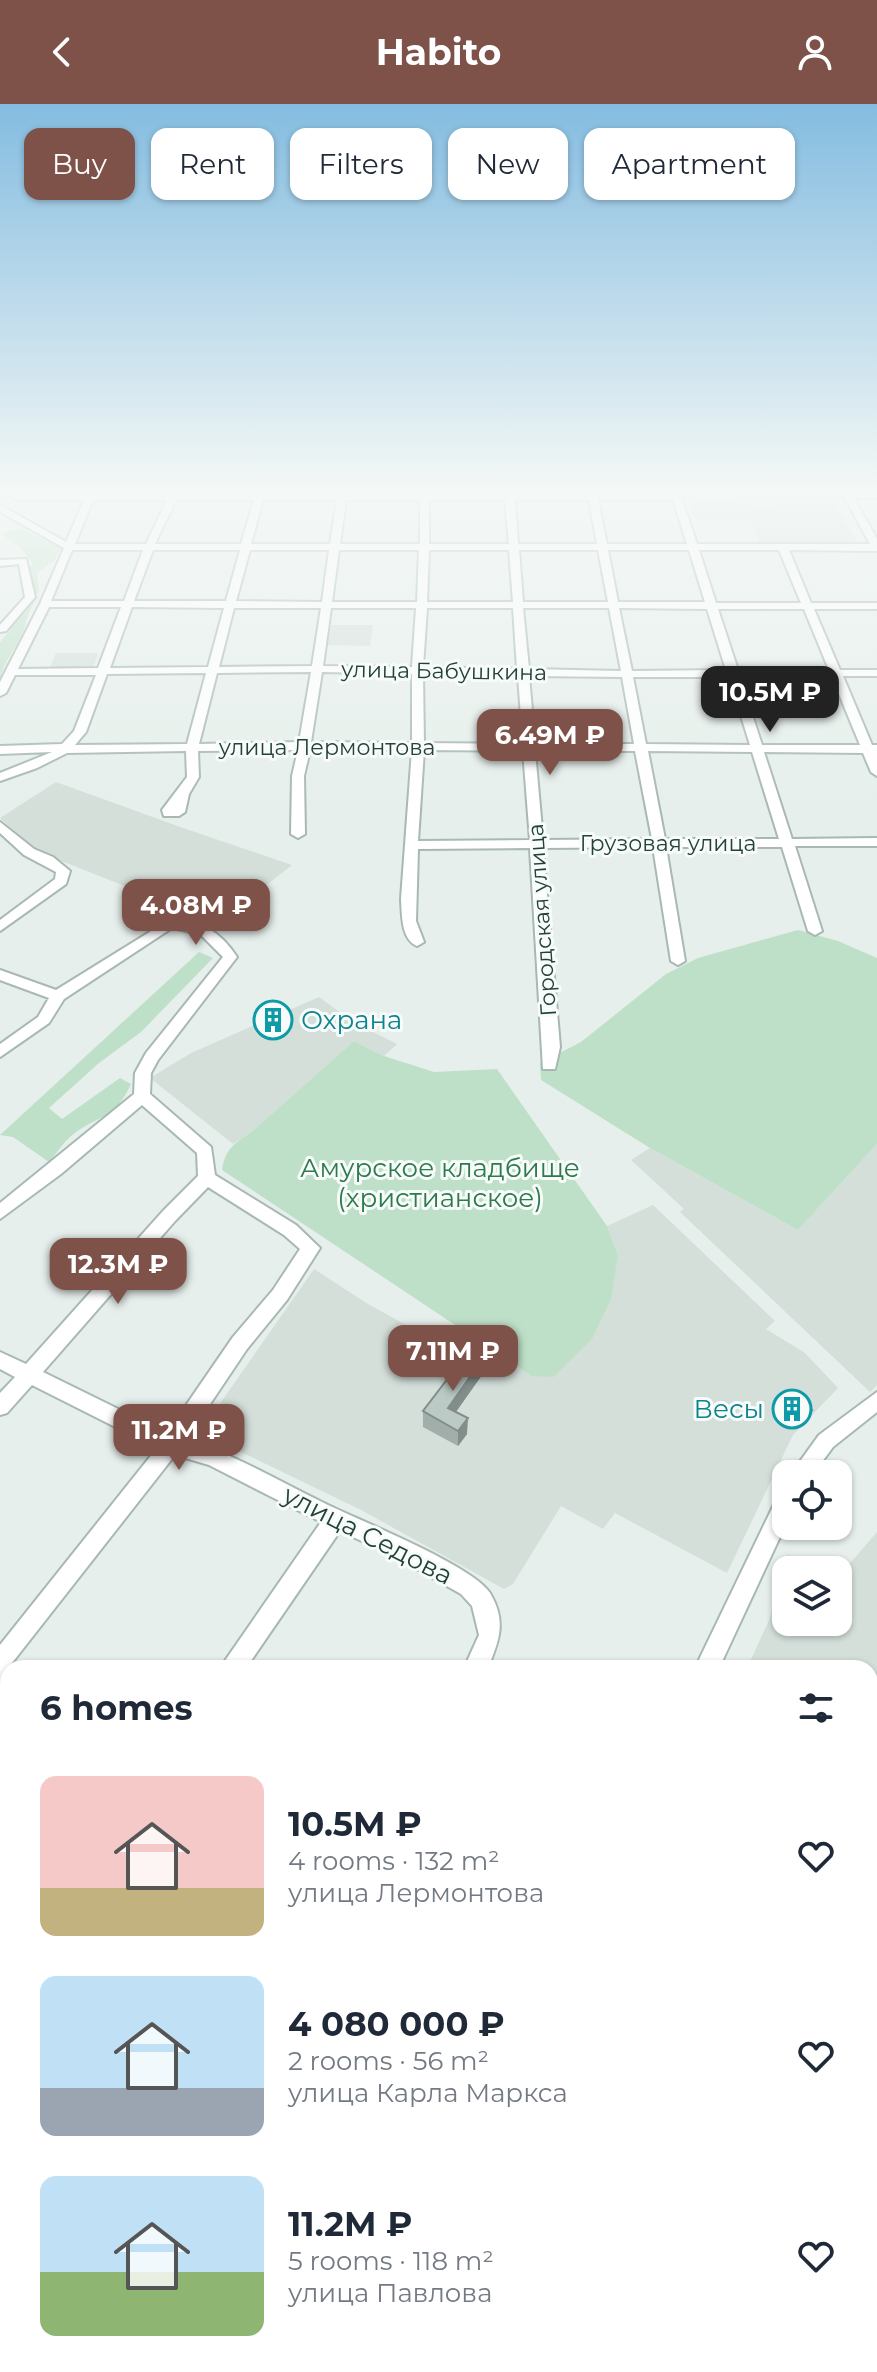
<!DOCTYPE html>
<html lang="en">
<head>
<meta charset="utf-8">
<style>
	body { margin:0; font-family:Montserrat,sans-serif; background:#f2f2f3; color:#1f2937; height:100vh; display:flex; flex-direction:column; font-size:30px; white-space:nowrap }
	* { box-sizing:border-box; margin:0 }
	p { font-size:26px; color:#747a83 }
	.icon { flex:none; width:44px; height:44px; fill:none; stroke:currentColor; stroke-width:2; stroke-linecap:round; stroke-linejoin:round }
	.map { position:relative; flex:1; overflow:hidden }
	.details { position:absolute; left:0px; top:1556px; width:878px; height:712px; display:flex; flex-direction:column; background:#fff; border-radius:24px 24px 0 0; box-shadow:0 2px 6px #0004 }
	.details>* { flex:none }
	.top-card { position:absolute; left:24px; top:24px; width:830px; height:72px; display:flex; gap:16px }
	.tools { position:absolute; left:772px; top:1356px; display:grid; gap:16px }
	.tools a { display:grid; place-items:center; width:80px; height:80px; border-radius:16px; background:#fff; box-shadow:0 2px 6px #0004; font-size:40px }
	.price { position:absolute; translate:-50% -68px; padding:0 18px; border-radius:16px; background:#7f5249; color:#fff; font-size:26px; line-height:52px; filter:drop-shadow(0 2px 4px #0008) }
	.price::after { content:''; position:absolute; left:50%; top:48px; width:24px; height:18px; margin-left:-12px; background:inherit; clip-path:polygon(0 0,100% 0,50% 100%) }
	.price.active { background:#222; color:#fff }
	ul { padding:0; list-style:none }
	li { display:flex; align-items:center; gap:24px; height:200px; padding:0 40px }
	li span { display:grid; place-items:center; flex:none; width:224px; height:160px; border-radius:16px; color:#555 }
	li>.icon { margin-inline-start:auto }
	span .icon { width:96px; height:96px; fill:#fffc; stroke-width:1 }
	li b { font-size:34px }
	h2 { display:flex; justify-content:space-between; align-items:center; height:96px; padding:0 40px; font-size:34px }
	.chip { padding:0 28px; border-radius:16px; background:#fff; box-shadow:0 2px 6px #0004; font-size:28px; line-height:72px }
	.chip.active { background:#7f5249; color:#fff }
	header { display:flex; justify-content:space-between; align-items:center; height:104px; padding:0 40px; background:#7f5249; color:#fff; font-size:36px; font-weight:700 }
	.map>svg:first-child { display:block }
</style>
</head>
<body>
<header><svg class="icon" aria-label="back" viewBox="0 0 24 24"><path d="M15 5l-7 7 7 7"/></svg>Habito<svg class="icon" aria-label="person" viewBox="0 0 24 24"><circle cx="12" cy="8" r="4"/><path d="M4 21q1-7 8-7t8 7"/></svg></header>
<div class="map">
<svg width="877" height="2268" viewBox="0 0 877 2268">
	<rect width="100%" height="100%" fill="#e6efeb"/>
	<!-- built -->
	<path fill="#d4dfda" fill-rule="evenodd" d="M748 394 754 404H772V400L835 399 857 438H760L751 417H696L688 395Z
		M331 521H373L370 542 328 541Z
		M56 549H98L93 564H50Z
		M56 678 183 724 292 761 218 819 36 747 0 714Z
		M319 893 353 918 397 940 384 952 354 937 250 1029 233 1040 150 974 191 949Z
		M877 1040V1281L870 1288 680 1108 684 1105 631 1056 650 1044 798 1126Z
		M653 1101 775 1217 766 1225 805 1249 838 1284 793 1331 727 1469 615 1409 603 1425 561 1402 513 1480 504 1485 363 1407 200 1328 314 1165 368 1200 444 1242 462 1257 479 1238 532 1271 618 1151 607 1122Z
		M877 1428V2011L870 2007V1564H747L770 1514 787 1451 846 1464ZM786 1466H838V1518H786Z"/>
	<!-- green -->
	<path fill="#bfe0c8" d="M19 424 61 444 54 457 37 469 39 489 35 490 28 463 33 460 20 443 1 430Z
		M34 493H38C28 505 28 516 22 530 15 545 5 557 0 573V539Z
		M798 826 838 837 877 854V1040L798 1126 650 1044 541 976 540 959 581 938 666 870 698 854Z
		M199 848 213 854 141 928 99 959 49 1004 62 1015 120 974 131 980C114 1018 95 1011 70 1033 62 1040 56 1050 49 1058L13 1033 0 1031Z
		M354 937 384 952 434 968 497 965 607 1122 618 1151 611 1195 592 1235 553 1273 532 1272 222 1066C225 1046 233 1040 250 1029Z"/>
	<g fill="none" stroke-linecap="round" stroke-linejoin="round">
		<defs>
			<path id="minor" d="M89 383H98L95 390H169L172 383H181L178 390H255L258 383H264V390H420L421 383H429V390H505V383H513L514 390H588L587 383H596L597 390H672L670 383H678L697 440H870L839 383H848L851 389 877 388V394H854L877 435V447L789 446 811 499H877V505H814L840 566H877V572H843L872 641H877V672L871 668 863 649 764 648 792 735 877 734V742H795L822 827 815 831 808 827 782 743H666L685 857 678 861 671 857 653 743 543 744 560 943 555 965H543L530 744 418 745 416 817 424 838 417 842C401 835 402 811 401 795L412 646H310L304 672 305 730 298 734 291 730 292 672 298 646 198 647 199 673 189 690 185 708 179 712H164L162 706 187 673 186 647 67 649 37 664 0 677V669L52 648 0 650V642L62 640 74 627 96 571H15L6 589 0 592V578L40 500 64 444 0 408V401L66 438 84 396H16L11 393 16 390H86ZM93 396H167L146 440H75ZM176 396H254L241 440H155ZM263 396H337L330 440H251ZM346 396H420V440H340ZM429 396H505L509 440H429ZM515 396H589L597 440H518ZM598 396H673L687 440H607ZM72 446H143L124 497H51ZM153 446H240L226 497H134ZM250 446H329L322 498 236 497ZM339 446H419L417 498H332ZM429 446H509L513 498H427ZM519 446H598L608 498H523ZM608 446H689L705 498H618ZM699 446H779L801 499H716ZM49 503H121L98 564 18 565ZM132 503 224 504 208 563 110 564ZM234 504H321L312 562 219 563ZM331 504H416L412 563 323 562ZM427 504H513L517 565 423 563ZM523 504H609L621 567 529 565ZM619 504 707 505 726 566 632 567ZM718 505H804L829 566H738ZM311 568 299 638 199 640 217 569ZM322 568 412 570V639L311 638ZM206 569 187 640 75 641 86 628 107 570ZM423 570 518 572 523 640 424 639ZM529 572 622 573 634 640H535ZM633 573H729L750 641 646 640ZM740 573H832L860 641H762ZM424 646 523 647 530 736 418 737ZM535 647H635L652 735 543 736ZM648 647 752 648 779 735H665Z
				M26 455 35 493 6 527 0 528V521L25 493 19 460 0 462V456Z
				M0 718 34 745 53 753 70 767 66 780 0 827V816L55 775 56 768 24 751 0 729Z
				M169 816C201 816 220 827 237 853L158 956 151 969 150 990 211 1043 215 1071 296 1121 320 1144 287 1196 247 1245 186 1336C235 1350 278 1377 324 1399 358 1416 472 1461 490 1489 507 1518 499 1536 488 1564H464L479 1531 472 1502 461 1490 390 1450 340 1427 246 1564H220L321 1418 209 1361 175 1351 8 1564V1586L0 1583V1541L157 1344 32 1281 7 1309 0 1311V1289L15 1273 0 1265V1248L26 1260 163 1107 198 1072 197 1049 142 1001 61 1070 0 1115V1099L134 990 135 969 146 949 223 853 200 830 172 824 64 895 49 919 0 953V940L38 913 49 894 0 876V866L56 886ZM208 1083 284 1131 300 1145 273 1186 233 1233 167 1329 43 1268 175 1117Z
				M877 1288V1308L833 1343 813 1370H791L819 1331Z
				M786 1388V1420L719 1564H695L779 1390Z
				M8 1875V1910L0 1914V1879Z
				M0 1936 8 1939V1971L0 1968Z
				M870 2060 877 2063V2094L870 2091Z
				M53 2260H87L84 2268H50Z
				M394 2260H434L437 2268H397Z
				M710 2260H742L739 2268H707Z"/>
		</defs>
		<!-- minor casing -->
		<use href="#minor" stroke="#a8b8b2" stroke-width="4"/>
		<!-- minor -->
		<use href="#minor" fill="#fff" fill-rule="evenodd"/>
	</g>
	<!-- wall -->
	<path fill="#a1aea9" d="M483 1254 482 1271 456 1308 467 1330 458 1342 423 1323V1307Z
		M780 1295 812 1306 810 1311 803 1318 778 1300Z"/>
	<!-- shaded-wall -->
	<path fill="#838d89" d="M483 1254 482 1271 448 1319V1304Z
		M468 1314 467 1330 458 1342V1327Z"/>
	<!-- building -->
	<path fill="#bbcac4" stroke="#838d89" stroke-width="2" d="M468 1248 483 1254 448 1304 468 1314 458 1327 423 1307Z
		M787 1288 812 1306 805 1313 780 1295Z"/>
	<!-- sky -->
	<linearGradient id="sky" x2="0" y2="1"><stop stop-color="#84bce0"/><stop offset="0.55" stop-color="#f4f8f6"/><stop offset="1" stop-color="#f4f8f6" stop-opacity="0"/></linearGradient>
	<rect width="877" height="701" fill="url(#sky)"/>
	<!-- icons -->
	<defs>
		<symbol id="building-ring" viewBox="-11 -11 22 22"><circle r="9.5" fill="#f7fbf9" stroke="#0f9aa8" stroke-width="1.5"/><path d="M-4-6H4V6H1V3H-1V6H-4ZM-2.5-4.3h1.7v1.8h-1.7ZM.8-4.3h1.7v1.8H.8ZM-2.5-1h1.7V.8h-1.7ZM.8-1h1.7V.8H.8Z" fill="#0f9aa8"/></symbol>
	</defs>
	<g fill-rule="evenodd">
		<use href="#building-ring" x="251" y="894" width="44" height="44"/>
		<use href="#building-ring" x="770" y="1283" width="44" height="44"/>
	</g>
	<g text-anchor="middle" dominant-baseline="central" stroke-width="6" stroke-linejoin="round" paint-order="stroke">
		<!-- far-street labels -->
		<g font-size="22" fill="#24423a" stroke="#f7fbf9">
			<text transform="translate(444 567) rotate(1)">улица Бабушкина</text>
			<text x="327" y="643">улица Лермонтова</text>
			<text x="668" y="739">Грузовая улица</text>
			<text transform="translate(542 816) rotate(-94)">Городская улица</text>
		</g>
		<!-- culture labels -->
		<g font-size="26" fill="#0d838f" stroke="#f7fbf9" text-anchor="start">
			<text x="301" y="916">Охрана</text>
			<text x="764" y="1305" text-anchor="end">Весы</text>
		</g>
		<!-- park labels -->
		<g font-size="26" fill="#2d7a4b" stroke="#f7fbf9">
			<text x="440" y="1064">Амурское кладбище<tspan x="440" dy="30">(христианское)</tspan></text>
		</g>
		<!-- street labels -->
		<g font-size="26" fill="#24423a" stroke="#f7fbf9">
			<text transform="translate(368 1431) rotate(27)">улица Седова</text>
		</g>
	</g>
</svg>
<div class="tools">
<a><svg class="icon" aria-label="locate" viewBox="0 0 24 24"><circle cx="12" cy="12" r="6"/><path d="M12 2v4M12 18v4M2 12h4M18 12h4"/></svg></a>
<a><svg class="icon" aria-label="layers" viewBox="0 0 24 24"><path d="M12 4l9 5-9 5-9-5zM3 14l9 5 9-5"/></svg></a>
</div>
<b class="price active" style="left:770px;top:630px">10.5M ₽</b>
<b class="price" style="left:550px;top:673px">6.49M ₽</b>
<b class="price" style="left:196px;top:843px">4.08M ₽</b>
<b class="price" style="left:118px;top:1202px">12.3M ₽</b>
<b class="price" style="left:453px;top:1289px">7.11M ₽</b>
<b class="price" style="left:179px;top:1368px">11.2M ₽</b>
<div class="top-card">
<a class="chip active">Buy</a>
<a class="chip">Rent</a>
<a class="chip">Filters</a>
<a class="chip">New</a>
<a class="chip">Apartment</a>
</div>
<section class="details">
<h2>6 homes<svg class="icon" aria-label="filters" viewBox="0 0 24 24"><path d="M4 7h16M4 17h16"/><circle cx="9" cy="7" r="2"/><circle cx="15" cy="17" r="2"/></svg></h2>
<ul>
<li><span style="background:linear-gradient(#f6c9c9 70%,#c2b280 0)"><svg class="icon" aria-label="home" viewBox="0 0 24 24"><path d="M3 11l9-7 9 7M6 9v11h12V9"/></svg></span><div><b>10.5M ₽</b><p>4 rooms · 132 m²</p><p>улица Лермонтова</p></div><svg class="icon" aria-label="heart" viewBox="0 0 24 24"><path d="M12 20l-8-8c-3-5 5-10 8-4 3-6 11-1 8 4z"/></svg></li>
<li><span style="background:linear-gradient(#bfe0f5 70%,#9aa5b1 0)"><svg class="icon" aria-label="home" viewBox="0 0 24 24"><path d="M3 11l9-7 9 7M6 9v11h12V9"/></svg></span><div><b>4 080 000 ₽</b><p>2 rooms · 56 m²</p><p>улица Карла Маркса</p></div><svg class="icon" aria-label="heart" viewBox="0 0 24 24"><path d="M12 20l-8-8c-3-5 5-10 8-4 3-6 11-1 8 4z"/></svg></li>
<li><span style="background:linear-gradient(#bfe0f5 60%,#8fb573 0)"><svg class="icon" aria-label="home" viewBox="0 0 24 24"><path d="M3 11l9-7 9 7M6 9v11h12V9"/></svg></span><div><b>11.2M ₽</b><p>5 rooms · 118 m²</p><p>улица Павлова</p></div><svg class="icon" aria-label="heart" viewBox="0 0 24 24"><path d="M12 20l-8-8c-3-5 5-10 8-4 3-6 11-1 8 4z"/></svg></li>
</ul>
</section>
</div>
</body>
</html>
